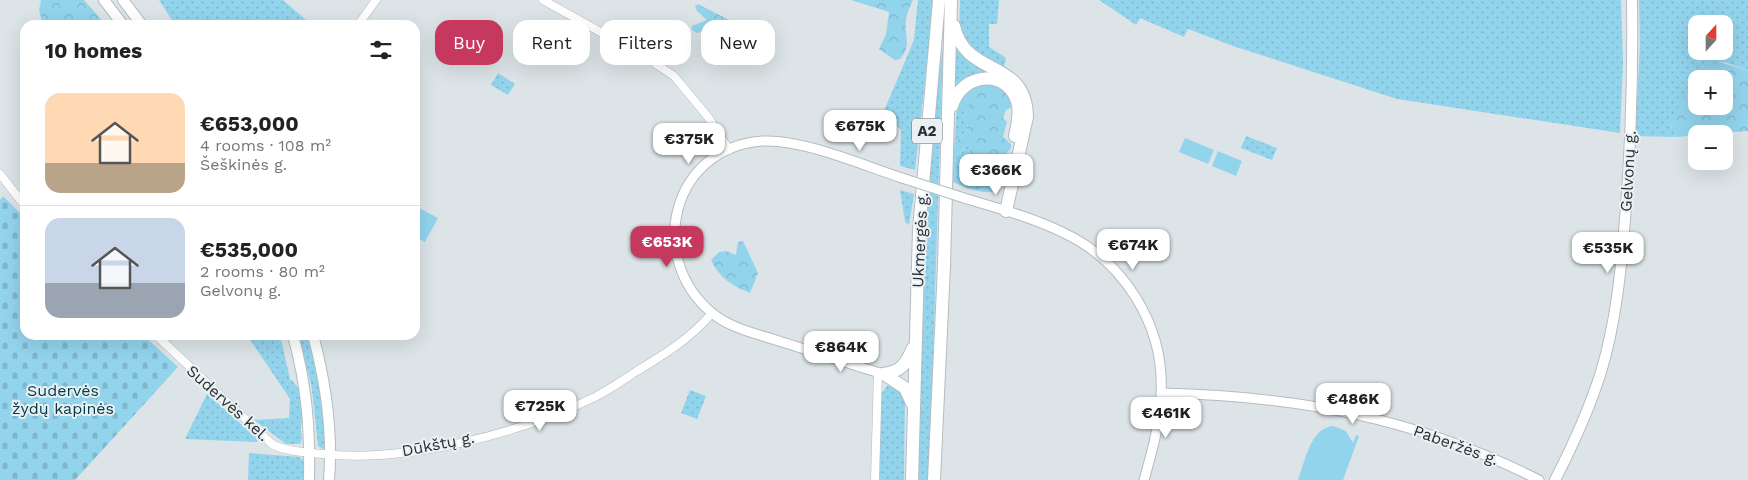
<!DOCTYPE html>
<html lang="en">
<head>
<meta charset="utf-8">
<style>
	body { margin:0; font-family:"Work Sans",sans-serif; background:#f6f6f6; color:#222; height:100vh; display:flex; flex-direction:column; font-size:19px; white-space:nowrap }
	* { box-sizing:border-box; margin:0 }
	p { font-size:16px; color:#767676 }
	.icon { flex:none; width:28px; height:28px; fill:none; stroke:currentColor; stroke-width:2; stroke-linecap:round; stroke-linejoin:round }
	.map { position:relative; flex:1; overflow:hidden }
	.panel { position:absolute; left:20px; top:20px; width:400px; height:320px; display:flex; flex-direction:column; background:#fff; border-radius:15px; box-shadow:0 5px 20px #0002 }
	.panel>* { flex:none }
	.guide { position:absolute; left:435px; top:20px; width:475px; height:45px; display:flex; gap:10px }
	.needle { width:32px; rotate:21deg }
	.controls { position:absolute; left:1688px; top:15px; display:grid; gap:10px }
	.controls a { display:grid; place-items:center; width:45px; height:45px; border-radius:10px; background:#fff; box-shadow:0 5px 20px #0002; font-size:25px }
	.price { position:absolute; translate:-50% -42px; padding:0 11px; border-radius:10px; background:#fff; color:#222; font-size:16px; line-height:32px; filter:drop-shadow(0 1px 2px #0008) }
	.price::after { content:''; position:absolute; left:50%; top:30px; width:15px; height:11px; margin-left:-8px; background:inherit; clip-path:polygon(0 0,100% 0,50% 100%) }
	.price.current { background:#c7385f; color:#fff }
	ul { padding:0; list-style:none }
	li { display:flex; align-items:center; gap:15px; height:125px; padding:0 25px }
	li+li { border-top:1px solid #e0e0e0 }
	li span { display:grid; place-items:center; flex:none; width:140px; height:100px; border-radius:15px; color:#555 }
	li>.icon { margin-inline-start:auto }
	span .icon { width:60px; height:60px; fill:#fffc; stroke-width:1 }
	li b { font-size:21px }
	h2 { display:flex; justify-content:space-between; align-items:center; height:60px; padding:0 25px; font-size:21px }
	.chip { padding:0 18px; border-radius:15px; background:#fff; box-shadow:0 5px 20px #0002; font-size:18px; line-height:45px }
	.chip.current { background:#c7385f; color:#fff }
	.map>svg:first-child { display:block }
</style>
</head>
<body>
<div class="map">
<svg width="1748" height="480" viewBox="0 0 1748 480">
	<defs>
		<pattern id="grass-dots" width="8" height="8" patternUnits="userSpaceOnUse" patternTransform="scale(1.25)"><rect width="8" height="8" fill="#93d4ed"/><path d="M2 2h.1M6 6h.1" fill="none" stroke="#7fb6cc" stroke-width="1.8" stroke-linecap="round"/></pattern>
		<pattern id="forest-crowns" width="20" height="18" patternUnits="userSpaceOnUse" patternTransform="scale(1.25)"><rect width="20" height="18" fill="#93d4ed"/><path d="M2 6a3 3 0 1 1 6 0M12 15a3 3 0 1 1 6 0" fill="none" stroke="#7fb6cc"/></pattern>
		<pattern id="cemetery-stones" width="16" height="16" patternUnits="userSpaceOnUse" patternTransform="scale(1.25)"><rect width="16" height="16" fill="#93d4ed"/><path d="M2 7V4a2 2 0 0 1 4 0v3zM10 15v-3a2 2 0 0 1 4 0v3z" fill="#7fb6cc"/></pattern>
	</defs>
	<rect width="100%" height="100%" fill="#dce4e7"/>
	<!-- grass -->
	<path fill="url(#grass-dots)" fill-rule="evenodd" d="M159 0H283L312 25H175Z
		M918 0H934L915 170 900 166 901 130 895 124 881 118 914 40Z
		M960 0H999L997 24H989V47L1005 57 1006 61 1003 69 978 57 959 34Z
		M1099 0H1621L1623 63 1620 133 1397 99 1233 46 1188 29 1184 37 1140 18 1136 25Z
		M1639 0H1748V70L1724 62 1704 64 1670 124 1676 137 1635 136 1640 44ZM1696 24H1724V51H1696Z
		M956 45 984 67 1022 108 954 89Z
		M943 47 929 480H917L930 130Z
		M498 73 515 84 508 95 491 85Z
		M968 97H970V102L963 116 968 122 967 132 959 139 961 154 964 146 969 145 971 147 964 171 974 181 983 170H987L984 180 986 188 995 182 999 186 1002 184C992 201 967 187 952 182L957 103 964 102Z
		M1246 136 1277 148 1272 160 1241 148Z
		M900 190 914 194 909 225 905 222Z
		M247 335H280L290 379C300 386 303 401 304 414 304 418 301 421 301 425 300 432 304 438 300 444H286L254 420 289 418 290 399Z
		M299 335H307L320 387 326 445 323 449 318 446 312 389Z
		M893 385 905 396 904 480H878L881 394 887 386Z
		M690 390 706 396 697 419 681 413Z
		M207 394 258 439 257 442 185 439Z
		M249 453 300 457 305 464 304 480H248Z"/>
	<!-- forest -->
	<path fill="url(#forest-crowns)" fill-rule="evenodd" d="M41 0H84L106 25H43L39 10Z
		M851 0H913C910 6 907 13 906 20 904 36 912 46 900 59L895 60 879 49 886 34 889 12Z
		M698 4 729 20 745 34 738 50 730 59 726 57 714 32 704 31 697 33 692 30V26L707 20 697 11 695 6Z
		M1715 61 1748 70V131L1676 137 1670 124 1673 116 1704 64ZM1696 79H1724V106H1696Z
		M972 84 1000 85 1012 96 1014 106 1006 110 1003 118 1007 122 1003 137 1011 144V148L1006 154 994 157 996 164 1005 162C1008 169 1005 181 999 186L994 182 989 189 986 188V170H983L977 181H974L964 171 971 147 969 145 964 146 958 158 954 152 959 139 967 132 968 122 963 116 970 102V98L962 104 959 103Z
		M743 241 758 273 750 293C734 287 718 277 711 260L719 252 726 251 736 255 738 242Z"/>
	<!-- cemetery -->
	<path fill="url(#cemetery-stones)" d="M3 196 25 218V335H143L178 367 75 480H0V200Z"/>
	<!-- pitch -->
	<path fill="#93d4ed" d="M1185 138 1214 150 1208 164 1179 152Z
		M1218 151 1242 161 1236 176 1212 166Z
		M415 206 438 218 425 242 415 237Z
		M1333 426 1346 431 1353 443 1356 435 1359 436 1343 480H1298C1305 462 1310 428 1333 426Z"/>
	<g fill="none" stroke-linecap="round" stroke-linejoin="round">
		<defs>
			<path id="minor" d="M543 0 647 58 674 76 708 117 729 150
				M358 25 376 0
				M0 174 25 206
				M156 335 273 445C289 452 305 452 322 454 406 463 519 434 595 397 609 390 623 380 637 371 665 354 691 338 712 313
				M875 480 878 372"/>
			<path id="tertiary" d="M964 198C997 208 1031 217 1062 232 1123 260 1165 325 1161 394 1160 423 1152 452 1144 480
				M883 374C849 364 815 352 782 342 758 334 731 329 712 313 645 257 672 147 763 141 803 139 862 165 902 178
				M1161 393C1299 396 1416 418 1539 480"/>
			<path id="secondary" d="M104 0 123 25
				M123 0 142 25
				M293 335C307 387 310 427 309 480
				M313 335C326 383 333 430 329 480
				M1555 480C1573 445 1589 410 1601 372 1616 322 1621 271 1625 219 1631 146 1633 73 1632 0"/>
			<path id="trunk" d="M954 26C966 79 1026 57 1027 117L1006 211
				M952 106C962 71 1010 68 1018 105 1020 116 1017 126 1015 136
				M883 374C901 372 906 364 913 348
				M884 374 905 388 912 403
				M912 480 919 230 939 0
				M934 480 944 266 951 0"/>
		</defs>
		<!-- minor casing -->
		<use href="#minor" stroke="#b5bcbf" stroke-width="9"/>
		<!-- tertiary casing -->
		<use href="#tertiary" stroke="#b5bcbf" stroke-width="11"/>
		<!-- secondary casing -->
		<use href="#secondary" stroke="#b5bcbf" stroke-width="12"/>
		<!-- trunk casing -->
		<use href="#trunk" stroke="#b5bcbf" stroke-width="14"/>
		<!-- minor -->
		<use href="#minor" stroke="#fff" stroke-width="8"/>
		<!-- tertiary -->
		<use href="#tertiary" stroke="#fff" stroke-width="9"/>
		<!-- secondary -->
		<use href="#secondary" stroke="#fff" stroke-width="10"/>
		<!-- trunk -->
		<use href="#trunk" stroke="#fff" stroke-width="12"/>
		<defs>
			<path id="tertiary-bridge" d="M902 178 964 198"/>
		</defs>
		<!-- tertiary-bridge casing -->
		<use href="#tertiary-bridge" stroke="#b5bcbf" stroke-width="11" stroke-linecap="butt"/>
		<!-- tertiary-bridge -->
		<use href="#tertiary-bridge" stroke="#fff" stroke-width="9"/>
	</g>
	<g text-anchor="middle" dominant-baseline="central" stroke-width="4" stroke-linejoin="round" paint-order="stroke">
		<!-- shield labels -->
		<rect fill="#e9f1f4" stroke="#65696b" stroke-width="1" x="912" y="118.5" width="30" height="25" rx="4"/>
		<g font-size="15" font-weight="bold" fill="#2c2f30">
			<text x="927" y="131">A2</text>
		</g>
		<!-- street labels -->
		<g font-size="16" fill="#2c2f30" stroke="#e9f1f4">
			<text transform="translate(1628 171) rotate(-87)">Gelvonų g.</text>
			<text transform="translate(920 240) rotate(-87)">Ukmergės g.</text>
			<text transform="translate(228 403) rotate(42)">Sudervės kel.</text>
			<text transform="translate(438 444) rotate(-11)">Dūkštų g.</text>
			<text transform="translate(1456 445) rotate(20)">Paberžės g.</text>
		</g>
		<!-- park labels -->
		<g font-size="16" fill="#023a4a" stroke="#e9f1f4">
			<text x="63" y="390">Sudervės<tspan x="63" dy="18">žydų kapinės</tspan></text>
		</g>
	</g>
</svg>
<div class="controls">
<a><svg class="needle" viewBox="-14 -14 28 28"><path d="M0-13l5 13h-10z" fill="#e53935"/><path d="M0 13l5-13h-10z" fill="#767676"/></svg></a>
<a>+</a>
<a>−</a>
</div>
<b class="price" style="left:860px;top:152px">€675K</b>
<b class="price" style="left:689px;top:165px">€375K</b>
<b class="price" style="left:996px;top:196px">€366K</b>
<b class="price current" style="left:667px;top:268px">€653K</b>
<b class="price" style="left:1133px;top:271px">€674K</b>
<b class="price" style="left:1608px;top:274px">€535K</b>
<b class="price" style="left:841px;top:373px">€864K</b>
<b class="price" style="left:1353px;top:425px">€486K</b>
<b class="price" style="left:540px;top:432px">€725K</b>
<b class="price" style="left:1166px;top:439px">€461K</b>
<div class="guide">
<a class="chip current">Buy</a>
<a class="chip">Rent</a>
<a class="chip">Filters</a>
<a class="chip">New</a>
</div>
<section class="panel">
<h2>10 homes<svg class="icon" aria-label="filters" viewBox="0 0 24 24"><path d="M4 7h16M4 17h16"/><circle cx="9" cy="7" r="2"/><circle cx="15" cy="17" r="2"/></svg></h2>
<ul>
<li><span style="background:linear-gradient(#ffd9b3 70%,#b9a48a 0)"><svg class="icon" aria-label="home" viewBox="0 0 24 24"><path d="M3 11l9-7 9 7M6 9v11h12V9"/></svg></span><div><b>€653,000</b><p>4 rooms · 108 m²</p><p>Šeškinės g.</p></div></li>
<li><span style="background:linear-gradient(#c9d6e8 65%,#9aa5b1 0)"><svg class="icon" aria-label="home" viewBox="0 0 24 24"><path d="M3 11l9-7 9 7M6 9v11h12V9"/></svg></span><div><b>€535,000</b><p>2 rooms · 80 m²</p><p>Gelvonų g.</p></div></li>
</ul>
</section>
</div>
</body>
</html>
